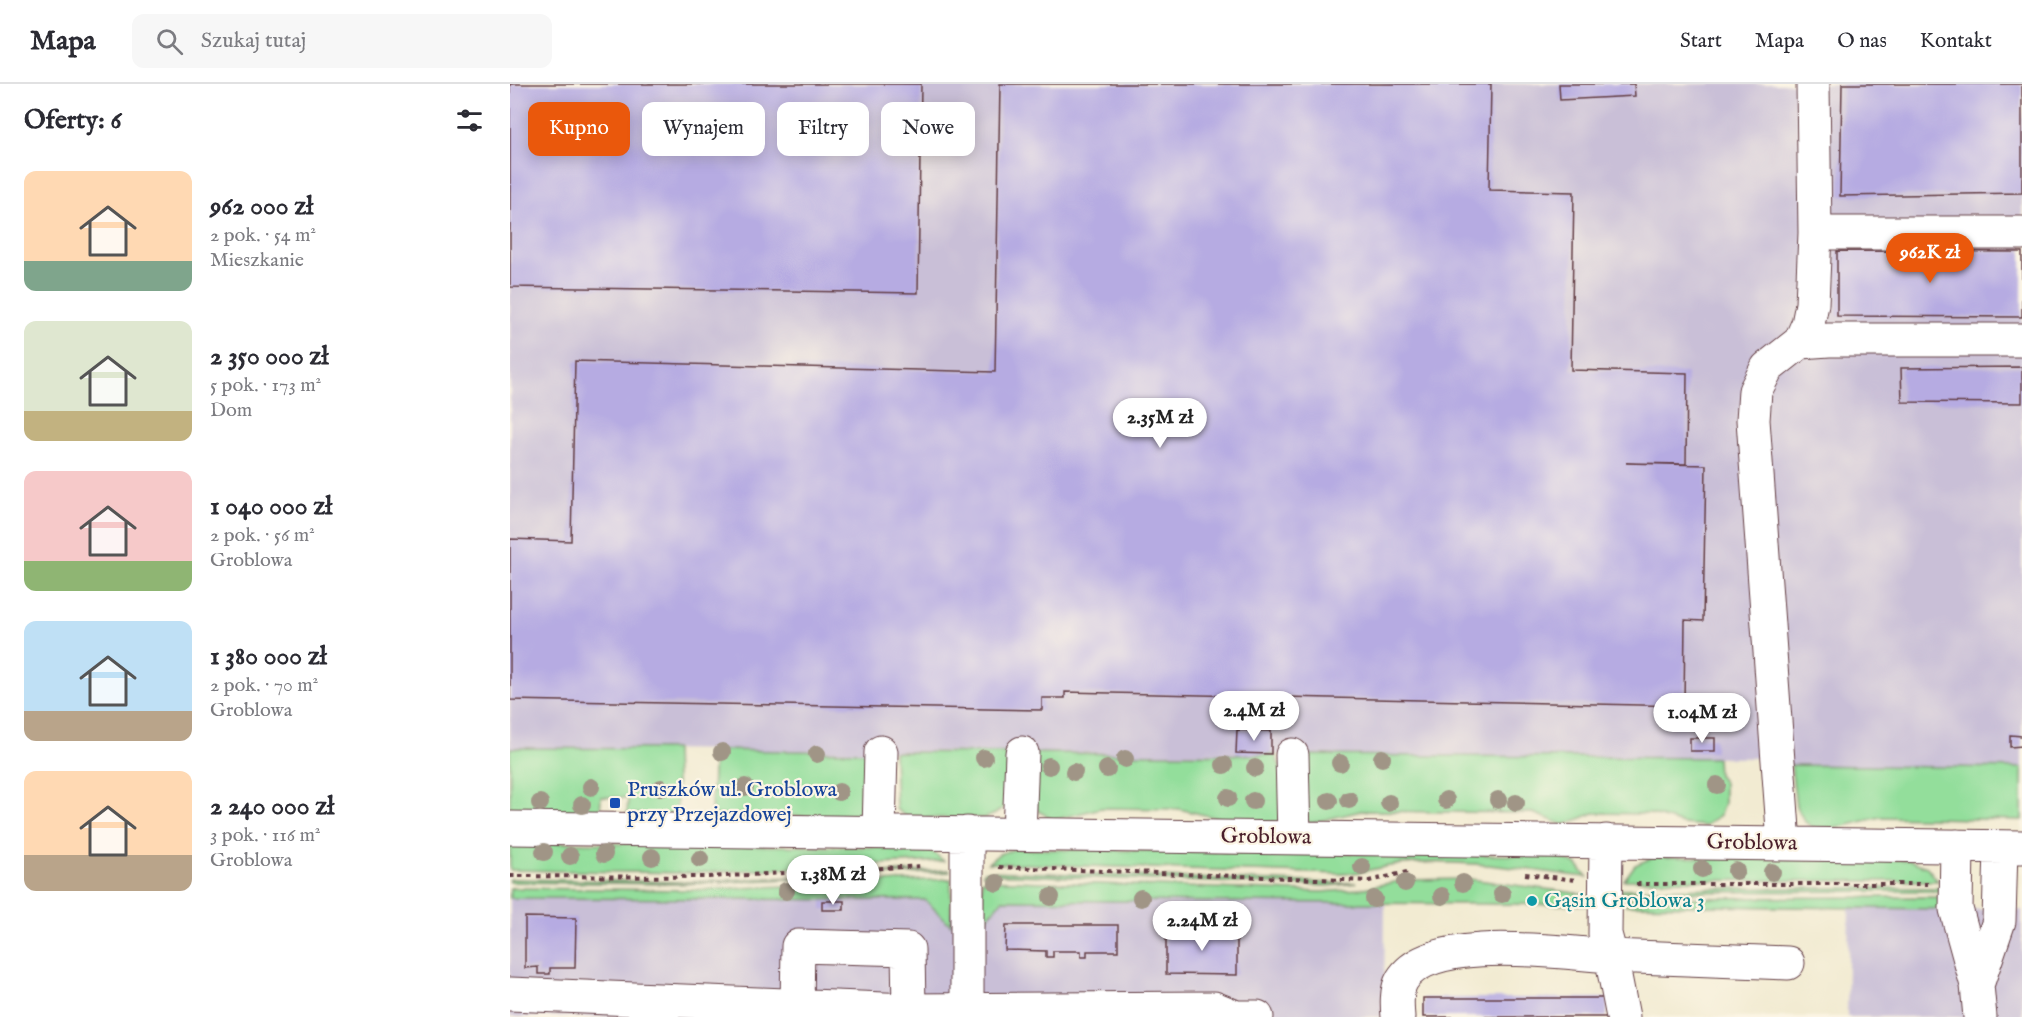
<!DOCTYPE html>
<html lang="pl">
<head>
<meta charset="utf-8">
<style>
	body { margin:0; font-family:"IM FELL English",serif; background:#f7f7f7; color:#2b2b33; height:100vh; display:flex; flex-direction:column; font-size:22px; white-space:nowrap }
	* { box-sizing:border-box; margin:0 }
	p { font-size:20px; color:#7c7c81 }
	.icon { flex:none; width:33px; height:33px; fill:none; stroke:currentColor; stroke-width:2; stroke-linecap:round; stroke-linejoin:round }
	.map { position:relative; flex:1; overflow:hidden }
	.details { display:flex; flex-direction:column; background:#fff; width:510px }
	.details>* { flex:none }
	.guide { position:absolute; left:18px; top:18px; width:570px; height:54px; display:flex; gap:12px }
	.price { position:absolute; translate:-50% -51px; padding:0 14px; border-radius:21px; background:#fff; color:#222; font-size:20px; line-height:39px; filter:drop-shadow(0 2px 3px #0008) }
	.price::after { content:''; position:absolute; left:50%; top:36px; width:18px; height:14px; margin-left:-9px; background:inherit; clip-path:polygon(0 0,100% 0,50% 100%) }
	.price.current { background:#ea580c; color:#fff }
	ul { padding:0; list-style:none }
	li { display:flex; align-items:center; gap:18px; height:150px; padding:0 24px }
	li span { display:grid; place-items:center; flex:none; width:168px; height:120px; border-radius:12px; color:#555 }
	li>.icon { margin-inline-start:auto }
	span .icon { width:72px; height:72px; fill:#fffc; stroke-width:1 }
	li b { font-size:26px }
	h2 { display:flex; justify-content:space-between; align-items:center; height:72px; padding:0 24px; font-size:26px }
	.pill { padding:0 21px; border-radius:12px; background:#fff; box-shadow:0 3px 15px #0003; font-size:21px; line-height:54px }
	.pill.current { background:#ea580c; color:#fff }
	header { display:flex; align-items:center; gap:36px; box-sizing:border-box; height:84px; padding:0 30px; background:#fff; border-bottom:2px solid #e1e1e2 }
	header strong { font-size:28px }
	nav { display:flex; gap:33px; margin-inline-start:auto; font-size:21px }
	.search { width:420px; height:54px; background:#f7f7f7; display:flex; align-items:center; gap:15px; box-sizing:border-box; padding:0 21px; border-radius:12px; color:#7c7c81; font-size:22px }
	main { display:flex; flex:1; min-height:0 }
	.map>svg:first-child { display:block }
</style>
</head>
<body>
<header>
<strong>Mapa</strong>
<div class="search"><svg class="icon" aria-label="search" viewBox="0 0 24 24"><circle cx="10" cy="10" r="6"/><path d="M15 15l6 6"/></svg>Szukaj tutaj</div>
<nav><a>Start</a><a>Mapa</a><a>O nas</a><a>Kontakt</a></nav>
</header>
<main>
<section class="details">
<h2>Oferty: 6<svg class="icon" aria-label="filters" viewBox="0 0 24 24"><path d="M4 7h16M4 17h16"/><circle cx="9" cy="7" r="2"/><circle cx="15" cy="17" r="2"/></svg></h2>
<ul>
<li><span style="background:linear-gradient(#ffd9b3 75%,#7fa58c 0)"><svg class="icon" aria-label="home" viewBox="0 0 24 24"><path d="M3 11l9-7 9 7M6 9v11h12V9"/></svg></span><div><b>962 000 zł</b><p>2 pok. · 54 m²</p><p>Mieszkanie</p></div></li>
<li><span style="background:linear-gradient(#dfe7d0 75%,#c2b280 0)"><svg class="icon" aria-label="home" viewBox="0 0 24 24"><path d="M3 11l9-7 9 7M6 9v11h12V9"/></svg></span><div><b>2 350 000 zł</b><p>5 pok. · 173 m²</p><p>Dom</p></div></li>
<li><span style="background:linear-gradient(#f6c9c9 75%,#8fb573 0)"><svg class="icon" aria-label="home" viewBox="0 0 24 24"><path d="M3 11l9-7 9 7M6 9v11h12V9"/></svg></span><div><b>1 040 000 zł</b><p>2 pok. · 56 m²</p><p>Groblowa</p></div></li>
<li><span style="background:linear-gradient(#bfe0f5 75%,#b9a48a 0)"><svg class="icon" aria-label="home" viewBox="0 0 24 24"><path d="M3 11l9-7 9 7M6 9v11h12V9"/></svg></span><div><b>1 380 000 zł</b><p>2 pok. · 70 m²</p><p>Groblowa</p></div></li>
<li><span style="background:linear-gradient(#ffd9b3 70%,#b9a48a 0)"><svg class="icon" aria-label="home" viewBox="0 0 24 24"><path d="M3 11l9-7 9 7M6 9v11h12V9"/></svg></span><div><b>2 240 000 zł</b><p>3 pok. · 116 m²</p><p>Groblowa</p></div></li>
</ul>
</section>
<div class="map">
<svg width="1512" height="933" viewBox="0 0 1512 933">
	<rect width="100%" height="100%" fill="#fcf5e5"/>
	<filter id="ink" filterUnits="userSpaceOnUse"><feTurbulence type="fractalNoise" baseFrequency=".0167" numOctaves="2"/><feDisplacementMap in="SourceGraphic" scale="12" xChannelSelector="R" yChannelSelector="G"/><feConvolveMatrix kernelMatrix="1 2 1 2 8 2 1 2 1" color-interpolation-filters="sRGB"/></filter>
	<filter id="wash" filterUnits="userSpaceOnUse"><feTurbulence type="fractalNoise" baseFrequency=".008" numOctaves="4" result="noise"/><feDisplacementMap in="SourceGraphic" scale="24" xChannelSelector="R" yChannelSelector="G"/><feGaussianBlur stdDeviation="1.35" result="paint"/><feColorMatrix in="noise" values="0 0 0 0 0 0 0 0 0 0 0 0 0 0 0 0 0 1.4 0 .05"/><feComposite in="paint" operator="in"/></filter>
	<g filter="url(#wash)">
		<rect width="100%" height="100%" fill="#f2ebd2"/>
		<!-- industrial -->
		<path fill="#c9bfd7" d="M0 0H1512V684L1252 681V674L0 664Z
			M0 814 415 816 472 840 491 816 875 818 874 933H0Z
			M1339 824 1512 826V933H1337Z"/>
		<!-- green -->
		<path fill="#93de9b" stroke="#6e7e63" stroke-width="1.5" d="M0 664 165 665 167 731 117 730 118 714 91 713 90 730 0 728Z
			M204 666 357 668V718L347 733 201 731Z
			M384 668 499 669 497 715 493 724 485 730 475 734H398L386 725Z
			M525 669 765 671 774 691 773 734 766 738H725L669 725 591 724 544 736 528 727 525 720Z
			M792 671 1207 674 1208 691 1214 699V719L1210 731 1195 742 1173 740 1140 730 1084 729 1054 741 1023 729 851 727 801 739 793 736Z
			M1281 681 1512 684V736L1370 733 1326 744H1304L1295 738 1286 722Z
			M0 758 409 764 421 767 434 777 178 789 0 786Z
			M505 765 1045 772 1066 780 1077 793C1016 786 953 774 891 780 871 783 852 789 832 790L478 779 489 770Z
			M1144 773 1399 776 1417 783 1428 797 1114 796 1125 781Z
			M439 786 440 788 170 800 0 798V795L173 798Z
			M474 787 823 799H847L818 802 473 790Z
			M441 795V841L415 816 0 814V804L179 806Z
			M959 795 1080 811V821L492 816 472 840V796L812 808 849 805 895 796Z
			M1286 804H1430L1431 807 1110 808 1111 805Z
			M1431 813V825L1116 821V814Z"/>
		<g id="blocks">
			<!-- building -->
			<path fill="#b6abe2" d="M0 0H411L408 209 0 203Z
				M490 0H981L979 106 1064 108 1061 286 1177 289 1176 380 1116 379 1196 381 1193 537 1175 536 1174 622 555 608V614H532V626L0 616V455L61 457 65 277 485 288Z
				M1049 0H1124L1125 12 1050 16Z
				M1332 0H1512V109L1330 112Z
				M1327 167 1512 168V233L1327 232Z
				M1512 283V319L1392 318 1391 284Z
				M727 646 761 647V670L726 669Z
				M1500 651 1512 652V662L1500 663Z
				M1180 654H1205V667H1180Z
				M312 817H334V826H312Z
				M15 833 66 834 65 884H40V890H28V883L15 884Z
				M496 841H608V867H577V873H571V867H543V873H536V867L495 866Z
				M656 844 727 845V891L656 890Z
				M913 914H1098L1097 933H913Z"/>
		</g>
	</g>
	<g filter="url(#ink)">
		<use href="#blocks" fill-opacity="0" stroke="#633e44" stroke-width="1.5"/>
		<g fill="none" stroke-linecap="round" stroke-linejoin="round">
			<defs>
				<path id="minor" d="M1305 149H1512
					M1290 258 1319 256H1512
					M782 671 784 753
					M0 744 1512 763
					M369 748 371 668
					M457 749V933
					M509 750 512 669
					M1096 757 1095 850 1101 872 1278 879
					M1274 759 1243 336 1245 307 1257 284 1290 258 1298 240 1302 220 1305 149 1303 0
					M1447 762 1446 825 1467 901 1470 933
					M1467 901 1489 837 1491 763
					M0 910 399 926 704 924 726 933H747
					M287 922 288 862 398 865 399 926
					M888 933C887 922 886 906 892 896 920 849 1053 869 1101 872L1113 933"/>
			</defs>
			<!-- minor casing -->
			<use href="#minor" stroke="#633e44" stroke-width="35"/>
			<!-- path -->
			<path stroke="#633e44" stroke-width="4" stroke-dasharray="4.5 4.5" stroke-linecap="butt" d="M489 783 859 797 897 788
				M1015 790 1067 796
				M0 792 198 793 413 782
				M1126 800H1418"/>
			<!-- minor -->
			<use href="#minor" stroke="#fff" stroke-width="33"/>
		</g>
		<!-- trees -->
		<g fill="#a09586">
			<circle cx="212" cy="668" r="9"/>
			<circle cx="307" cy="670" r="9"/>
			<circle cx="474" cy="674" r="9"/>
			<circle cx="872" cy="674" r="9"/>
			<circle cx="615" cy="675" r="9"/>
			<circle cx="830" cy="679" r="9"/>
			<circle cx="714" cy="681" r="9"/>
			<circle cx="539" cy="682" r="9"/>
			<circle cx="745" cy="684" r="9"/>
			<circle cx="597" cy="685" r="9"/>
			<circle cx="564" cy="688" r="9"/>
			<circle cx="1207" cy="701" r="9"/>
			<circle cx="81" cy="703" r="9"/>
			<circle cx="235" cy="703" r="9"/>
			<circle cx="151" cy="704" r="9"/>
			<circle cx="329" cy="708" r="9"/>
			<circle cx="718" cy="714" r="9"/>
			<circle cx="839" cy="716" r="9"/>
			<circle cx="936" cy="716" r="9"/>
			<circle cx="988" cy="716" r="9"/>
			<circle cx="743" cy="717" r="9"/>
			<circle cx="819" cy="717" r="9"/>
			<circle cx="30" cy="719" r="9"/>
			<circle cx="879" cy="719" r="9"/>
			<circle cx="1006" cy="719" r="9"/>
			<circle cx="72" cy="721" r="9"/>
			<circle cx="34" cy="768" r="9"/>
			<circle cx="94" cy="770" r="9"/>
			<circle cx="60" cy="772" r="9"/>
			<circle cx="142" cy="773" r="9"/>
			<circle cx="190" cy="775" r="9"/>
			<circle cx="852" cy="783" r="9"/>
			<circle cx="1192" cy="785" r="9"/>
			<circle cx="1226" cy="787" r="9"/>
			<circle cx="1262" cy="788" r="9"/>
			<circle cx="487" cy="799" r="9"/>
			<circle cx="895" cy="799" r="9"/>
			<circle cx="953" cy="799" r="9"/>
			<circle cx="276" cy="807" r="9"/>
			<circle cx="992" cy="810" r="9"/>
			<circle cx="932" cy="812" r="9"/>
			<circle cx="541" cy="813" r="9"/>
			<circle cx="631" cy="814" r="9"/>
			<circle cx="864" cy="815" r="9"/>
		</g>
	</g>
	<!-- markers -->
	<rect fill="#1a4fb4" stroke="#fcf5e5" stroke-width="2" x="99" y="713" width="12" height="12" rx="3"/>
	<circle fill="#0f9aa8" stroke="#fcf5e5" stroke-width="2" cx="1022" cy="817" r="6"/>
	<g text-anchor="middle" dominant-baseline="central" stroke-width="4.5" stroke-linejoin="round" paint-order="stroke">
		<!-- transit labels -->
		<g font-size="22" fill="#164399" stroke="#fcf5e5" text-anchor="start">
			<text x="117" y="706">Pruszków ul. Groblowa<tspan x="117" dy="25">przy Przejazdowej</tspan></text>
		</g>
		<!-- street labels -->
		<g font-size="22" fill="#4a1f2b" stroke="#fcf5e5">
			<text transform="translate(756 753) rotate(1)">Groblowa</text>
			<text transform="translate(1242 759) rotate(1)">Groblowa</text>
		</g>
		<!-- culture labels -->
		<g font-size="22" fill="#0d838f" stroke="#fcf5e5" text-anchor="start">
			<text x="1034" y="817">Gąsin Groblowa 3</text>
		</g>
	</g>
</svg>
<b class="price current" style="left:1420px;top:200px">962K zł</b>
<b class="price" style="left:650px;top:365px">2.35M zł</b>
<b class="price" style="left:744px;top:658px">2.4M zł</b>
<b class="price" style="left:1192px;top:660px">1.04M zł</b>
<b class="price" style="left:323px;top:822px">1.38M zł</b>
<b class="price" style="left:692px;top:868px">2.24M zł</b>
<div class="guide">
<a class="pill current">Kupno</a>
<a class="pill">Wynajem</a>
<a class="pill">Filtry</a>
<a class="pill">Nowe</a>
</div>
</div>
</main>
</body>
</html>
